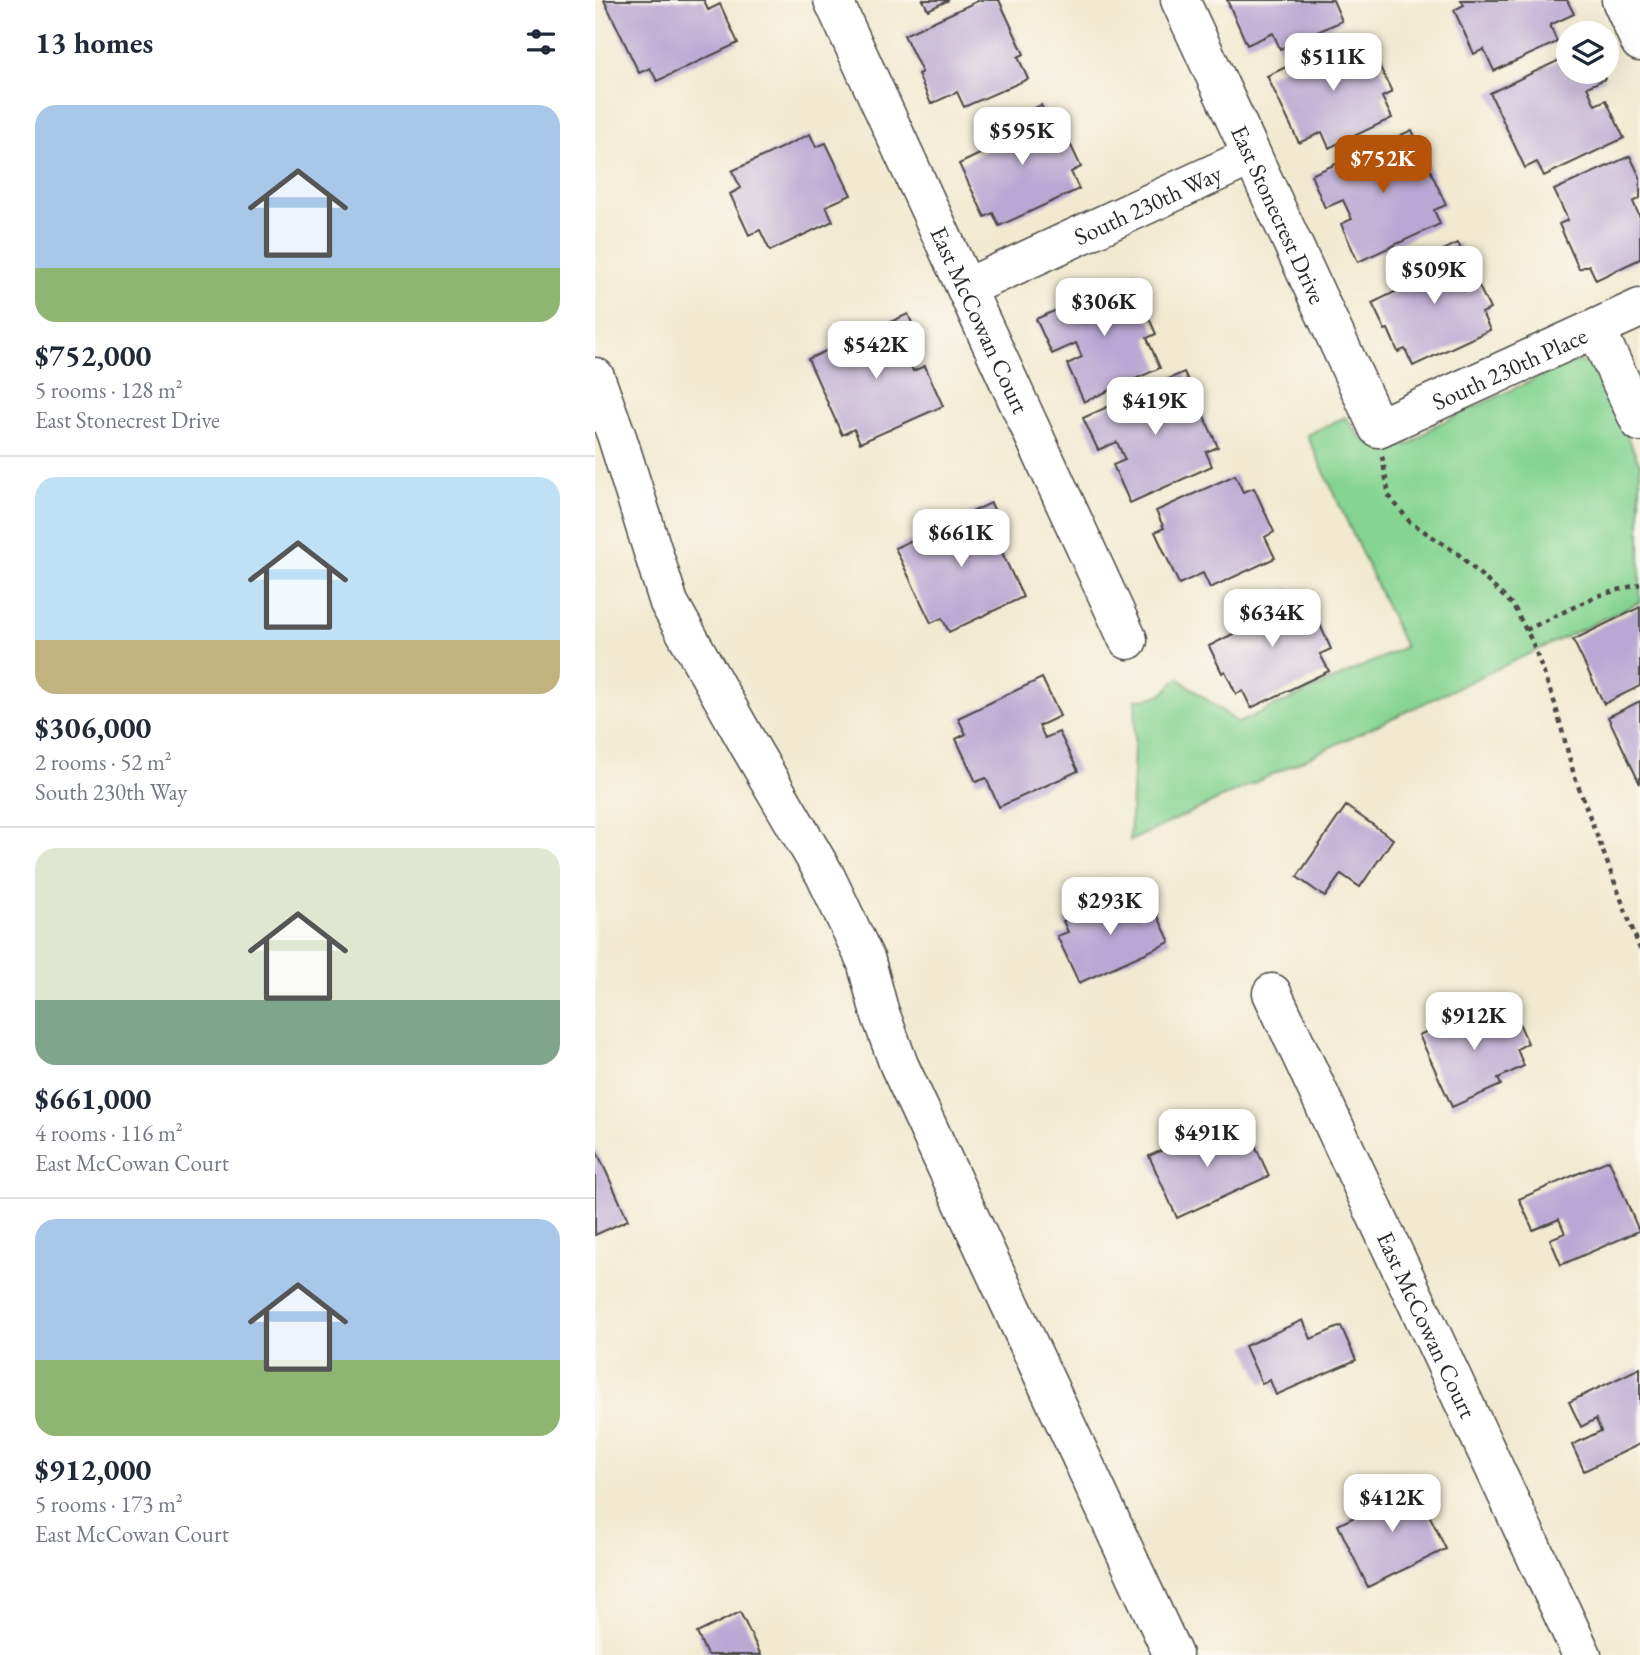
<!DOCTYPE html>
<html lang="en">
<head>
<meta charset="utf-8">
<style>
	body { margin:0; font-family:"EB Garamond",serif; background:#f6f6f7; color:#1f2937; height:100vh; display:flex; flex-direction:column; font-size:26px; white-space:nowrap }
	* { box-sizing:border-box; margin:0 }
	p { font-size:23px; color:#747a83 }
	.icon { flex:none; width:38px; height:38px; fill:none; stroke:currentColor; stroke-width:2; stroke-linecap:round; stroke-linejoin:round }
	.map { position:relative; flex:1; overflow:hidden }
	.side { display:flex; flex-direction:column; background:#fff; width:595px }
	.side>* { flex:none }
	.buttons { position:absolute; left:961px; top:21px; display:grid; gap:14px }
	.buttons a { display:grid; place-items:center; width:63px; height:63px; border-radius:50%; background:#fff; box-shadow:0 7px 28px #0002; font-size:35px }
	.price { position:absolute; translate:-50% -60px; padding:0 16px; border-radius:14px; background:#fff; color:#222; font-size:23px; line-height:46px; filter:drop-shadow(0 2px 4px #0008) }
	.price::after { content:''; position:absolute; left:50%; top:42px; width:21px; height:16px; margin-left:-10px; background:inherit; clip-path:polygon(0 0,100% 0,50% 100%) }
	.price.active { background:#b45309; color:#fff }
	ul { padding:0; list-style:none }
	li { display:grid; align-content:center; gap:14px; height:371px; padding:0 35px }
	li+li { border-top:2px solid #e0e1e3 }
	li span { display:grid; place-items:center; height:217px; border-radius:21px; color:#555 }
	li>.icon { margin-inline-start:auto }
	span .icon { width:126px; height:126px; fill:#fffc; stroke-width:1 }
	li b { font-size:30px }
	h2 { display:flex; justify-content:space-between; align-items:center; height:84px; padding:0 35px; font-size:30px }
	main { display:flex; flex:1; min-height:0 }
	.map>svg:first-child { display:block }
</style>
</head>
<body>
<main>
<section class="side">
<h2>13 homes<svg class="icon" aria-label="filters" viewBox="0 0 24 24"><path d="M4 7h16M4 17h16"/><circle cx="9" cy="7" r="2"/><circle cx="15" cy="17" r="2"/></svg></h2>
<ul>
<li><span style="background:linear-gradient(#a9c7e8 75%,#8fb573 0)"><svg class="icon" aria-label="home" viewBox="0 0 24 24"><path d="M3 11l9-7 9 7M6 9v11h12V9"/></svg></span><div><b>$752,000</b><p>5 rooms · 128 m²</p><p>East Stonecrest Drive</p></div></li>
<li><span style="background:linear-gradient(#bfe0f5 75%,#c2b280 0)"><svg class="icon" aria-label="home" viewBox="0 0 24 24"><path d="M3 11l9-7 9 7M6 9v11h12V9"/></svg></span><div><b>$306,000</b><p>2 rooms · 52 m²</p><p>South 230th Way</p></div></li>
<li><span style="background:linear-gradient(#dfe7d0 70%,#7fa58c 0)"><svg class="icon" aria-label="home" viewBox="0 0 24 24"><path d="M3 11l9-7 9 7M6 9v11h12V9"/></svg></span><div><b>$661,000</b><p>4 rooms · 116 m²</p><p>East McCowan Court</p></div></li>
<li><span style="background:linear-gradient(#a9c7e8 65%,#8fb573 0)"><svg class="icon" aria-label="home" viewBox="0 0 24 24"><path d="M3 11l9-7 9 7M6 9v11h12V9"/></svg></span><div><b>$912,000</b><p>5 rooms · 173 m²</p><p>East McCowan Court</p></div></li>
</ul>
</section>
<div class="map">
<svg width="1045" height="1655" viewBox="0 0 1045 1655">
	<rect width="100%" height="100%" fill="#fbf7ec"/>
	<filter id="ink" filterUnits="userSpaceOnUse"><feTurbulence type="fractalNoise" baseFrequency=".0143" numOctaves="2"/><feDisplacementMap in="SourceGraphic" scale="14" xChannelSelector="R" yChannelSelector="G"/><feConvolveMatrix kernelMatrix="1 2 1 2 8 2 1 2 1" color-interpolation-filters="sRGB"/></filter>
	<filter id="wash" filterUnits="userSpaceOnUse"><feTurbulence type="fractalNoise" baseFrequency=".00686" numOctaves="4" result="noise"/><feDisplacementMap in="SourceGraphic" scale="28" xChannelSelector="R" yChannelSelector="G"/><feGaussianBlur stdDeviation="1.57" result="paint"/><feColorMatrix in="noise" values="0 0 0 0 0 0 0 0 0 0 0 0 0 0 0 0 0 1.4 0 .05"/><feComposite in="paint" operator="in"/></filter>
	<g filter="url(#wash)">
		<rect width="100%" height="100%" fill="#f1ead1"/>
		<!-- green -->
		<path fill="#85d493" stroke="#58805f" stroke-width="2" d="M985 361 997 367 1006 381 1045 464V602L535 841 541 699C551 699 563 697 571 691 575 687 578 682 583 678L643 723 810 647 712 435 750 417 766 438 792 448 816 444 839 426 972 364Z"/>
		<g id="blocks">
			<!-- building -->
			<path fill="#b9a8d3" d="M9 0H109L113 10 125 4 143 43 62 81 55 68 44 73Z
				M328 0H354L333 10Z
				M385 0H404L429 54 423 57 433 79 369 107 362 92 336 104 323 74 327 72 309 35Z
				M632 0H738L747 21 685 49 678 33 652 45Z
				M866 0H972L979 14 955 25 962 42 899 71 889 49 879 54 859 10 869 5Z
				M758 35 766 52 776 48 797 92 787 97 797 118 734 148 727 132 704 143 672 76Z
				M973 56V72H1006L1010 79 992 87 1000 105 1011 100 1029 138 949 176 942 162 930 168 895 93Z
				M446 105 456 126 465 122 486 167 476 172 484 189 404 226 398 213 390 217 364 164 391 151 383 135Z
				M817 130 851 205 839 210 845 224 763 262 746 224 757 219 748 200 730 208 716 175Z
				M215 134 221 147 231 143 256 195 231 206 238 221 175 251 165 230 154 235 135 194 146 188 137 171Z
				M1035 156 1045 177V198L1038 202 1044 215 1045 214V259L1001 280 994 265 984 269 964 224 973 220 959 190Z
				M863 243 895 309 887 313 895 330 818 366 810 349 803 352 793 329 790 330 777 303 802 291 795 275Z
				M536 277 561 334 552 338 565 368 489 402 472 364 487 357 481 343 457 354 441 319Z
				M313 314 327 345 310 353 318 371 330 366 348 406 265 443 259 429 247 435 213 359Z
				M589 372 623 447 611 452 617 466 535 503 518 465 530 460 522 442 503 450 488 418Z
				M640 475 648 492 659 488 679 532 670 537 680 558 615 588 608 573 584 584 560 532 569 528 561 511Z
				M396 503 411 536 401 540 428 597 354 632 347 618 336 623 300 548Z
				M694 588 705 611 716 605 736 649 725 654 734 671 656 708 648 691 641 694 630 671 627 673 614 646 640 633 633 617Z
				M1045 607V686L1009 704 978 640Z
				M447 678 465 716 444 726 450 738 464 732 483 771 404 807 391 778 381 782 361 739 371 734 363 718Z
				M1045 701V784L1013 717Z
				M751 806 798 839 765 887 746 874 730 897 702 877Z
				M534 891 545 917 560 910 575 942 484 983 462 936 473 932 468 921Z
				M900 1001 909 1022 921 1016 933 1043 922 1049 929 1066 903 1078 906 1085 857 1107 824 1035Z
				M633 1120 647 1150 660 1145 674 1176 582 1218 554 1156Z
				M0 1147 33 1220 0 1235Z
				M1014 1160 1044 1231 966 1265 955 1239 970 1233 964 1219 938 1230 924 1199Z
				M708 1320 716 1339 746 1326 761 1360 681 1395 675 1380 667 1384 650 1346Z
				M1045 1368V1444L989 1471 977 1445 1006 1431 1001 1419 986 1427 974 1402Z
				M815 1476 851 1549 773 1587 743 1525 792 1501 786 1489Z
				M145 1612 166 1655H112L102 1633Z"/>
		</g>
	</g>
	<g filter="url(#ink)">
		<use href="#blocks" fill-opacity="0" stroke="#494844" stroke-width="2"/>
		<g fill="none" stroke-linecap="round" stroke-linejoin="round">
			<defs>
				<g id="minor">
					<path id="s1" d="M238 0 533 640"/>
					<path id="s2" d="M585 0 783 428 1045 308"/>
					<path d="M1026 0 1045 42"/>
					<path id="s3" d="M371 288 657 156"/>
					<path d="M1001 329 1045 422"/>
					<path d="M0 377 22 437 74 603 155 747 230 875 271 961 284 1010 304 1065 578 1655"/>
					<path id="s4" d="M677 993 987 1655"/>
				</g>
			</defs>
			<!-- minor casing -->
			<use href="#minor" stroke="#494844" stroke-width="41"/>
			<!-- path -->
			<path stroke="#494844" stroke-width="4.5" stroke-dasharray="5 5" stroke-linecap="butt" d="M787 456 794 496 815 522 862 553 918 605 931 630 937 641 960 704 979 775 1045 949
				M931 630 1002 596 1045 584"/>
			<!-- minor -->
			<use href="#minor" stroke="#fff" stroke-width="38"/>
		</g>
	</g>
	<g text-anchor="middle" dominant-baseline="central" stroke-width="6" stroke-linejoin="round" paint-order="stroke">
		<!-- street labels -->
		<g font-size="24" fill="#2b2b2b" stroke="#fbf7ec">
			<text stroke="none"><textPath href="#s3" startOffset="200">South 230th Way</textPath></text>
			<text stroke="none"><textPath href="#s2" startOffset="236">East Stonecrest Drive</textPath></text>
			<text stroke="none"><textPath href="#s1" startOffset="352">East McCowan Court</textPath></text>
			<text stroke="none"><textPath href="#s2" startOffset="616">South 230th Place</textPath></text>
			<text stroke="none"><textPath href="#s4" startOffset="366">East McCowan Court</textPath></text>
		</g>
	</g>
</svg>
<div class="buttons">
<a><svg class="icon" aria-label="layers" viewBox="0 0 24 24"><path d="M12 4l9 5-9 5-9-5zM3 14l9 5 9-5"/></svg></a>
</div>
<b class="price" style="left:738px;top:93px">$511K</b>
<b class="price" style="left:427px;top:167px">$595K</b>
<b class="price active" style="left:788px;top:195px">$752K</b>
<b class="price" style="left:839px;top:306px">$509K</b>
<b class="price" style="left:509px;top:338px">$306K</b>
<b class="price" style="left:281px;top:381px">$542K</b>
<b class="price" style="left:560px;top:437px">$419K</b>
<b class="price" style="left:366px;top:569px">$661K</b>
<b class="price" style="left:677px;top:649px">$634K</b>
<b class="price" style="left:515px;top:937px">$293K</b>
<b class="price" style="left:879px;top:1052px">$912K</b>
<b class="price" style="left:612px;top:1169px">$491K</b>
<b class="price" style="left:797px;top:1534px">$412K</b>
</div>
</main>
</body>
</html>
